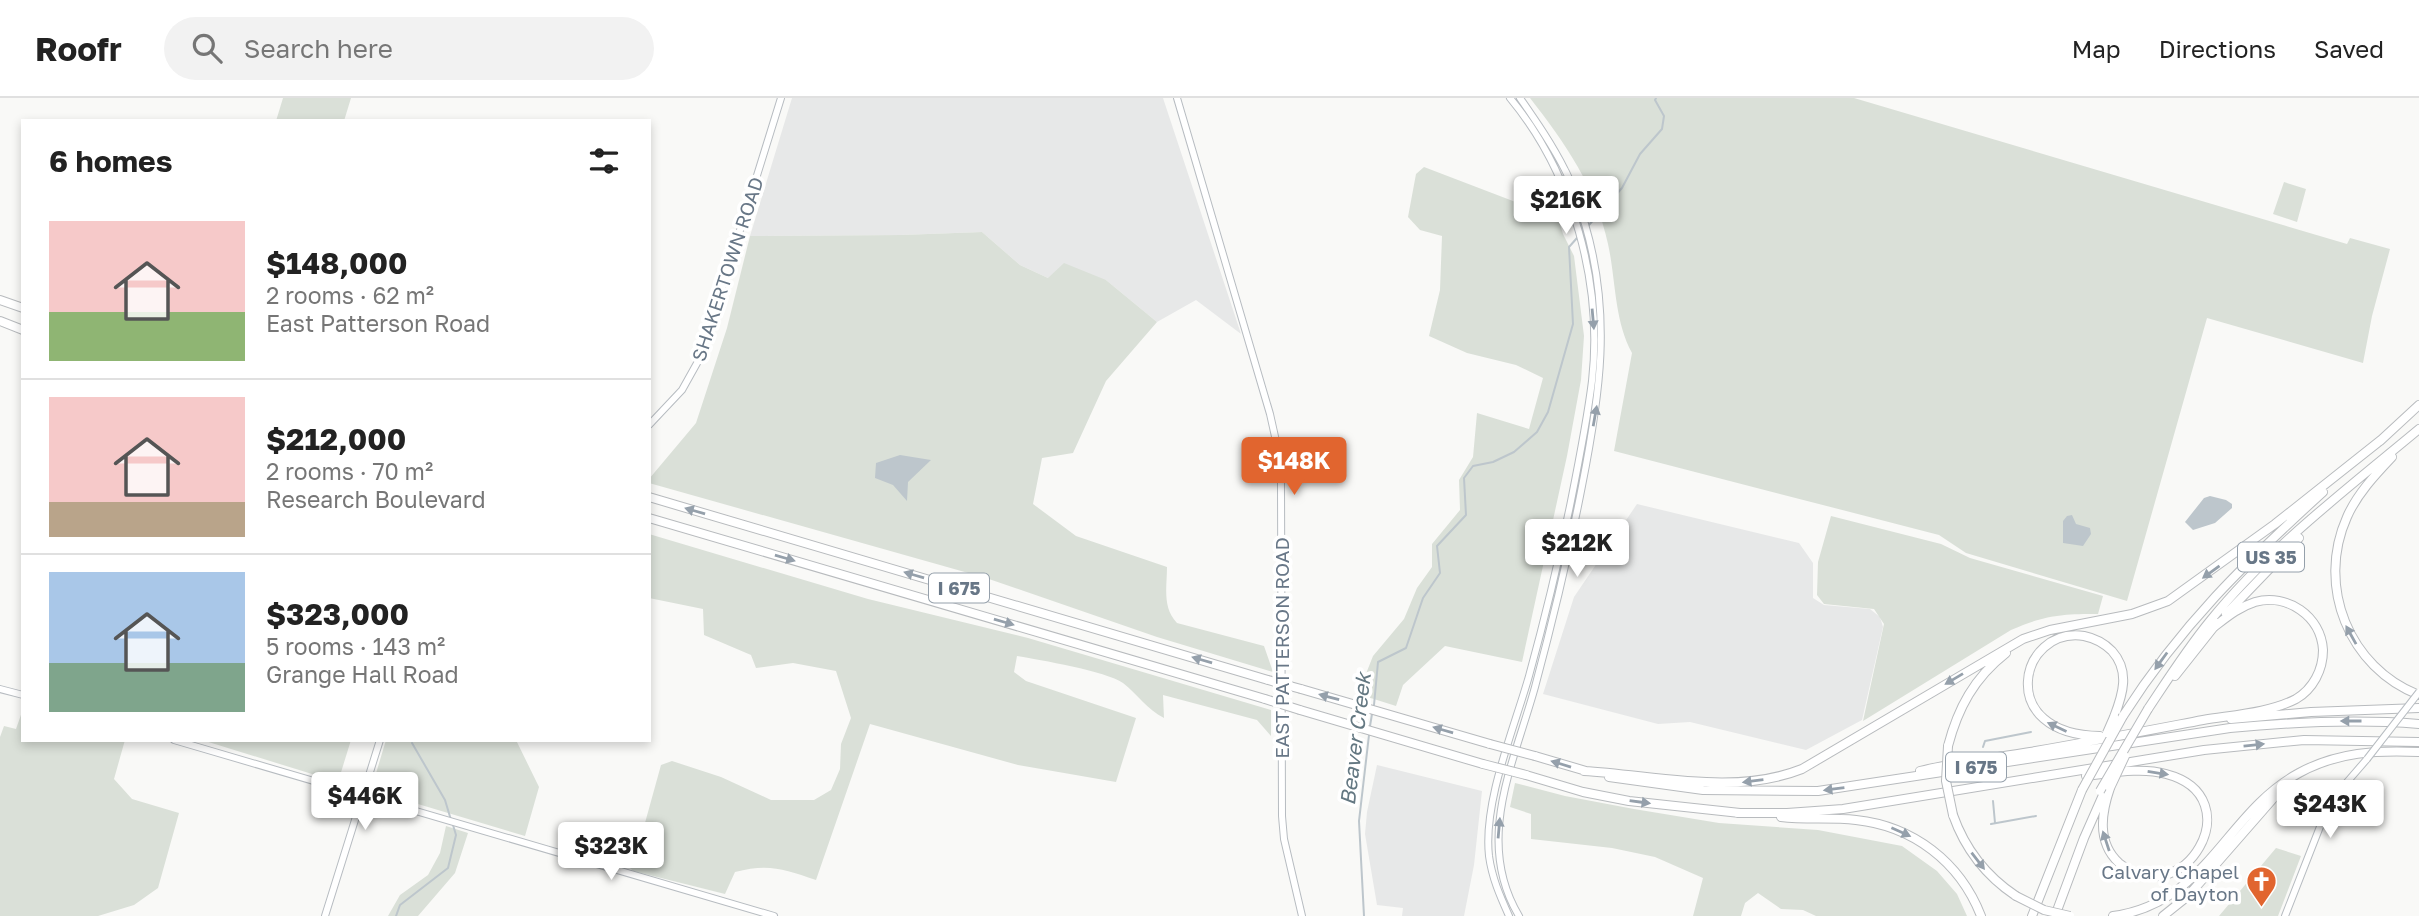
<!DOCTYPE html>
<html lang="en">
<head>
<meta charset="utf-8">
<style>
	body { margin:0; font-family:"Golos Text",sans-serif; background:#f2f2f2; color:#222; height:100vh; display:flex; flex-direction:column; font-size:26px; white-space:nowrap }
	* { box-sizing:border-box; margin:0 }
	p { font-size:23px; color:#767676 }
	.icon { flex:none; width:38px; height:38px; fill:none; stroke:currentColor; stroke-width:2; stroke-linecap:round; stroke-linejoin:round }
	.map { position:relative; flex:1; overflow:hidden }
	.details { position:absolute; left:21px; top:21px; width:630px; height:623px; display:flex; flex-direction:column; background:#fff; border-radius:0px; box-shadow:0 4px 10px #0003 }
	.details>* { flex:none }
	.price { position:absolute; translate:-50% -60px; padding:0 16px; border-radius:7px; background:#fff; color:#222; font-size:23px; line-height:46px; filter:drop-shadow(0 2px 4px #0008) }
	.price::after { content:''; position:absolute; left:50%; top:42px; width:21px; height:16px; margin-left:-10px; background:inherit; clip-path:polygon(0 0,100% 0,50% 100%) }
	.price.on { background:#e1652f; color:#fff }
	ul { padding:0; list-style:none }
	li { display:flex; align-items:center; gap:21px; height:175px; padding:0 28px }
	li+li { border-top:2px solid #e0e0e0 }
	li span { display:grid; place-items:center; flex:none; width:196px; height:140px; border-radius:0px; color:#555 }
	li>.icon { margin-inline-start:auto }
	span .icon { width:84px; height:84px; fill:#fffc; stroke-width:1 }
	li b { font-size:30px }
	h2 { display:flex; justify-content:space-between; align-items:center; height:84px; padding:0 28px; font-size:30px }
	header { display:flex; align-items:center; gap:42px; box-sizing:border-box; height:98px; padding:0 35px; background:#fff; border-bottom:2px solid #e0e0e0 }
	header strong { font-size:33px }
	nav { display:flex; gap:38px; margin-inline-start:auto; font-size:24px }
	.search { width:490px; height:63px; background:#f2f2f2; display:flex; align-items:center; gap:18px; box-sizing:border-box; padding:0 24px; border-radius:38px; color:#767676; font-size:26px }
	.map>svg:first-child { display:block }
</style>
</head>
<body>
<header>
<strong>Roofr</strong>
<div class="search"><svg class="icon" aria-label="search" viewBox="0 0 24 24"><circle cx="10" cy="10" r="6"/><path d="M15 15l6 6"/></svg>Search here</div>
<nav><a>Map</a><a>Directions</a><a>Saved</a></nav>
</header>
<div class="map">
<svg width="2419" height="818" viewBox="0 0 2419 818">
	<rect width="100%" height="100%" fill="#f9f9f7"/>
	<!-- built -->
	<path fill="#e7e8e8" d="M792 0H1163L1241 236 1196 202 1157 224 1106 182 1048 180 1020 167 982 134 901 137 750 138Z
		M1637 406 1799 445 1813 465V500L1824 507 1870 511 1880 519 1883 529 1862 622 1806 652 1690 624 1658 626 1543 596 1574 499Z
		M1377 667 1482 693 1474 767 1464 818H1402L1403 810 1377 807 1365 736 1367 714Z"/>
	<!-- green -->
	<path fill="#dae0d8" d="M283 0H351L344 23H276Z
		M1530 0H1854L2347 146 2350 140 2390 151 2372 218 2363 265 2207 220 2127 503 1966 455 1939 437 1614 353 1632 255C1614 222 1616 182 1608 146 1596 89 1565 45 1530 0Z
		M1424 69 1534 111 1554 107 1563 136 1574 158 1584 238 1581 282 1567 358 1522 564 1445 548 1403 587 1396 608 1358 596 1373 558 1404 521 1417 490 1432 469V446L1460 412 1459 382 1473 359 1477 315 1529 331 1543 280 1516 267 1467 255 1429 238 1440 192 1442 138 1420 132 1408 119 1416 76Z
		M2284 84 2306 91 2297 124 2273 116Z
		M982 134 1020 167 1048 180 1064 165 1106 182 1157 224 1106 283 1073 355 1042 360 1033 406 1076 438 1167 469C1167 489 1162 509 1177 525L1264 548 1273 574 1157 539 986 480 649 385V381L696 325 727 230 750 138 901 137Z
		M1831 418 1941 446 1970 460 2103 498 2098 516C2062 516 2045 517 2011 532L1863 623 1884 526 1874 511 1824 506 1817 497 1818 464Z
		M649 436 868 501 1028 540 1271 612V638L1257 622 1163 597 1164 620C1147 611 1138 597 1123 585 1106 573 1040 562 1017 558L1014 574 1026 583 1136 620 1116 684 1018 667 870 626 816 782C784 771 768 765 735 774L725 796 633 773 628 768 635 761 661 667 672 663 721 679 771 702H814L831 692 840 671 841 646 851 620 836 573 793 565 756 570 751 557 704 537 703 511 649 500Z
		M23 611V642H125L114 681 132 701 179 715 158 790 134 807 98 818H0V639L4 628 16 631Z
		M202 642H351L338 684Z
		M386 642H516L539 689 525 738 371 692Z
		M1515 685 1565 698 1634 711 1719 725 1818 732 1902 748 1937 773 1957 796 1967 818H1816L1803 812 1781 811 1758 795 1745 805 1741 818H1693L1703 780 1655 759 1612 750 1531 741V716L1510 709Z
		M446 728 468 735 455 775 418 818H388L400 797 428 777 440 755Z
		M2276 750 2301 758 2278 818H2219Z"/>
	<!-- water -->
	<path fill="#bdc6cc" d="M900 357 931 362 908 384 907 403 893 387 875 380 876 365Z
		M2210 398 2226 402 2232 406V410L2215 425 2193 432 2185 424 2204 400Z
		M2072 417 2076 426 2090 430 2091 436 2083 448 2063 445V423L2067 418Z"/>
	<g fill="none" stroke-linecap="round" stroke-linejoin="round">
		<!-- stream -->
		<path stroke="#bdc6cc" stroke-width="2" d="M1588 128 1622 90 1640 56 1662 31 1664 18 1655 2 1656 0
			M1374 607 1378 564 1406 550 1423 500 1440 475 1437 448 1466 417 1464 380 1473 368 1493 364 1514 354 1537 334 1548 314 1573 226 1569 149 1577 140
			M1370 628 1372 616
			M412 645 445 702 451 722
			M1983 649 1985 643 2031 634
			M1987 676V678
			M1993 703 1995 725
			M1991 726 2036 718
			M396 818 400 807 448 770 456 737 453 727
			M1364 818 1359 723 1369 637"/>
		<defs>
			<path id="secondary" d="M1177 0 1270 316 1276 343 1281 385 1282 718 1284 741 1302 818
				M649 327 682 292 701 258 781 0
				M0 591 23 597
				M174 642 774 818
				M325 818 380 642
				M1509 818C1500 798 1492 780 1489 758 1483 704 1514 631 1529 578 1545 520 1559 462 1571 403 1579 363 1587 323 1592 283 1603 185 1573 76 1510 0
				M1519 818C1474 743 1514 665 1535 589 1553 522 1569 455 1582 388 1600 297 1612 217 1585 126 1579 108 1574 89 1565 72 1552 46 1536 23 1520 0
				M2285 818 2323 721 2335 698 2367 661"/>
			<path id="highway" d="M0 202 23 210
				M0 223 23 232
				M2380 343 2419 307
				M2392 359C2375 377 2357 396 2347 419 2316 488 2349 570 2419 597
				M649 399 1268 582
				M649 420 1265 601
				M2226 516 2299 440
				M2175 578 2217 525
				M1301 591 1490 646
				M2148 611C2168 581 2187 551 2210 523 2269 450 2347 391 2419 331
				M1300 612 1483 666
				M2123 618C2181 527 2244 466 2323 394
				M2231 621 2311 614 2419 610
				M2100 638C1994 637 2019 528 2084 538 2094 540 2104 545 2112 553 2130 573 2123 596 2114 619
				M1948 648C1958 610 1974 580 2006 555
				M1535 658 1586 673
				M1584 673C1655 677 1734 698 1802 671L2023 541 2050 532 2132 516 2168 503 2275 426 2381 342
				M1920 673C1956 664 1994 660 2030 654 2088 644 2145 633 2203 622 2232 617 2269 615 2296 601 2313 591 2323 572 2323 552 2321 518 2287 495 2255 504 2239 509 2227 519 2214 529
				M1526 677 1583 694 1629 703 1740 715
				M2086 678C2112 675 2141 669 2166 676 2254 699 2183 818 2119 765 2097 745 2101 716 2110 690
				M1609 679 1703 692 1818 693 2230 630C2293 624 2356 621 2419 626
				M1737 715H1787L1843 711 2204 652 2304 642 2419 644
				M1953 717C1965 751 1986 778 2016 798
				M1781 719C1806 722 1831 719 1856 722 1913 728 1960 764 1981 818
				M2032 818 2082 692
				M2055 818 2084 740 2103 697
				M2113 818C2208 805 2225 715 2299 675 2337 654 2377 652 2419 654
				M2163 818 2188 798 2278 695"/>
		</defs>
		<!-- secondary casing -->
		<use href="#secondary" stroke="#b7bcc1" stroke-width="8"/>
		<!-- highway casing -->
		<use href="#highway" stroke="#b8bbbe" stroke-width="10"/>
		<!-- secondary -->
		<use href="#secondary" stroke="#fff" stroke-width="6"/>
		<!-- highway -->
		<use href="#highway" stroke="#fff" stroke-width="8"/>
		<defs>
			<path id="secondary-bridge" d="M2367 661 2419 594"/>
			<path id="highway-bridge" d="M1268 582 1301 591
				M1265 601 1300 612
				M2107 635 2114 619
				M1490 646 1535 658
				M1948 648 1946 683 1953 717
				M1483 666 1526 677
				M2110 690 2125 658
				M2082 692 2123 618
				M2100 693 2148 611
				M2016 798 2044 812 2070 818"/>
		</defs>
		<!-- secondary-bridge casing -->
		<use href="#secondary-bridge" stroke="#b7bcc1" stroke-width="8" stroke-linecap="butt"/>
		<!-- highway-bridge casing -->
		<use href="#highway-bridge" stroke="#b8bbbe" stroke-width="10" stroke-linecap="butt"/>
		<!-- secondary-bridge -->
		<use href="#secondary-bridge" stroke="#fff" stroke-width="6"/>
		<!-- highway-bridge -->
		<use href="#highway-bridge" stroke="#fff" stroke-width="8"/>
	</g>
	<!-- one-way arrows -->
	<defs><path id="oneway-solid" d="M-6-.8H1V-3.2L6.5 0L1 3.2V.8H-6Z" transform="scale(1.75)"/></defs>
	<g fill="#95a0ab">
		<use href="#oneway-solid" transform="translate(1593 221) rotate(85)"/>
		<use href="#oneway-solid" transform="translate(1595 318) rotate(-80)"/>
		<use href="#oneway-solid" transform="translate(695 413) rotate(-164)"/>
		<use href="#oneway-solid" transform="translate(785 460) rotate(16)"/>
		<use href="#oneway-solid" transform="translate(2211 474) rotate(144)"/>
		<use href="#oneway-solid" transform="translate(914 477) rotate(-164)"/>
		<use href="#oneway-solid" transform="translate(1004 524) rotate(16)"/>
		<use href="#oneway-solid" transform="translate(2351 537) rotate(-119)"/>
		<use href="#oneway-solid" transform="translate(1202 562) rotate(-164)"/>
		<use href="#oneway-solid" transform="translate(2161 563) rotate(126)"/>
		<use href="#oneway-solid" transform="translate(1954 581) rotate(149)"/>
		<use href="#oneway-solid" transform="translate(1329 599) rotate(-165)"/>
		<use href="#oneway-solid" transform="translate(2351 623) rotate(180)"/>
		<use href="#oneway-solid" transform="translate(2057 629) rotate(-155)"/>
		<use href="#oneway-solid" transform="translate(1443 632) rotate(-164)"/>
		<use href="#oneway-solid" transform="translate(2254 647) rotate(-6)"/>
		<use href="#oneway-solid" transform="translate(1561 666) rotate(-163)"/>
		<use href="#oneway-solid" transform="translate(2158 675) rotate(9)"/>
		<use href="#oneway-solid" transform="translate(1753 683) rotate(173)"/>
		<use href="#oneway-solid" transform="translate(1834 691) rotate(173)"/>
		<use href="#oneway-solid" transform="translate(1640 704) rotate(8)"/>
		<use href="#oneway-solid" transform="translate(1499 730) rotate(-85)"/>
		<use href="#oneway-solid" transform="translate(1901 734) rotate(24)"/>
		<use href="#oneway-solid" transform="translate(2106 743) rotate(-108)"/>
		<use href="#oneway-solid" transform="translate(1978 763) rotate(52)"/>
	</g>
	<!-- icons -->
	<defs>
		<symbol id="church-pin" viewBox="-11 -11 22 30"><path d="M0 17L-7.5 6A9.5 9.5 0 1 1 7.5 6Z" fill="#e1652f" stroke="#fff"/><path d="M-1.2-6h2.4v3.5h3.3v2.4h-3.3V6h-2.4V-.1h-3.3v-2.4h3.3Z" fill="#fff"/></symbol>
	</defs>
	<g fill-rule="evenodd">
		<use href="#church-pin" x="2244" y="766" width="35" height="47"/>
	</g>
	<g text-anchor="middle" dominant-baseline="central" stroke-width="7" stroke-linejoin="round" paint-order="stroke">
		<!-- shield labels -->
		<g fill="#fff" stroke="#95a0ab" stroke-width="2">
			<rect x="2238" y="444.5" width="66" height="29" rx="5"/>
			<rect x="929" y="475.5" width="60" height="29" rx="5"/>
			<rect x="1946" y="654.5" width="60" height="29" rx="5"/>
		</g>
		<g font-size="18" font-weight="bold" fill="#687787">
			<text x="2271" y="459">US 35</text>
			<text x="959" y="490">I 675</text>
			<text x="1976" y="669">I 675</text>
		</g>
		<!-- street labels -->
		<g font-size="19" fill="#687787" stroke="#fff">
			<text transform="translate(727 171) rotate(-72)">SHAKERTOWN ROAD</text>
			<text transform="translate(1281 550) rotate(-90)">EAST PATTERSON ROAD</text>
		</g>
		<!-- poi labels -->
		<g font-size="19" fill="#687787" stroke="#fff" text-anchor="end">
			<text x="2239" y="773">Calvary Chapel<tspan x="2239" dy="22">of Dayton</tspan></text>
		</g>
		<!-- water labels -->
		<g font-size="21" font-style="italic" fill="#647882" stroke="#fff">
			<text transform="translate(1355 641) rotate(-83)">Beaver Creek</text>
		</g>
	</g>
</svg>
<b class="price" style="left:1566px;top:138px">$216K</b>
<b class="price on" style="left:1294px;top:399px">$148K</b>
<b class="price" style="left:1577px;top:481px">$212K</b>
<b class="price" style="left:365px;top:734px">$446K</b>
<b class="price" style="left:2330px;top:742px">$243K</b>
<b class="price" style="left:611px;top:784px">$323K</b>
<section class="details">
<h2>6 homes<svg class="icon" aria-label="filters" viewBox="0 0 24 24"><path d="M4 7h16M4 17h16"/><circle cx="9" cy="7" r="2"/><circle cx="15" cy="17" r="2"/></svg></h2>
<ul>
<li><span style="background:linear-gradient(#f6c9c9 65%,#8fb573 0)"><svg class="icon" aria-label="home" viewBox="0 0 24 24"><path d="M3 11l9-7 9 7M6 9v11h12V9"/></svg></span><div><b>$148,000</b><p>2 rooms · 62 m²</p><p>East Patterson Road</p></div></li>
<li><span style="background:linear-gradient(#f6c9c9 75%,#b9a48a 0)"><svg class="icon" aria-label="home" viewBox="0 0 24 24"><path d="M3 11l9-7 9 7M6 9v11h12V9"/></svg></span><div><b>$212,000</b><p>2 rooms · 70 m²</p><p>Research Boulevard</p></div></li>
<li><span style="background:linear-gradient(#a9c7e8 65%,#7fa58c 0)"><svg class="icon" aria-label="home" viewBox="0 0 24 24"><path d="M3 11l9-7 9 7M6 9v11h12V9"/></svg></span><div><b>$323,000</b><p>5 rooms · 143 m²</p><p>Grange Hall Road</p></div></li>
</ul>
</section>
</div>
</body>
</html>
